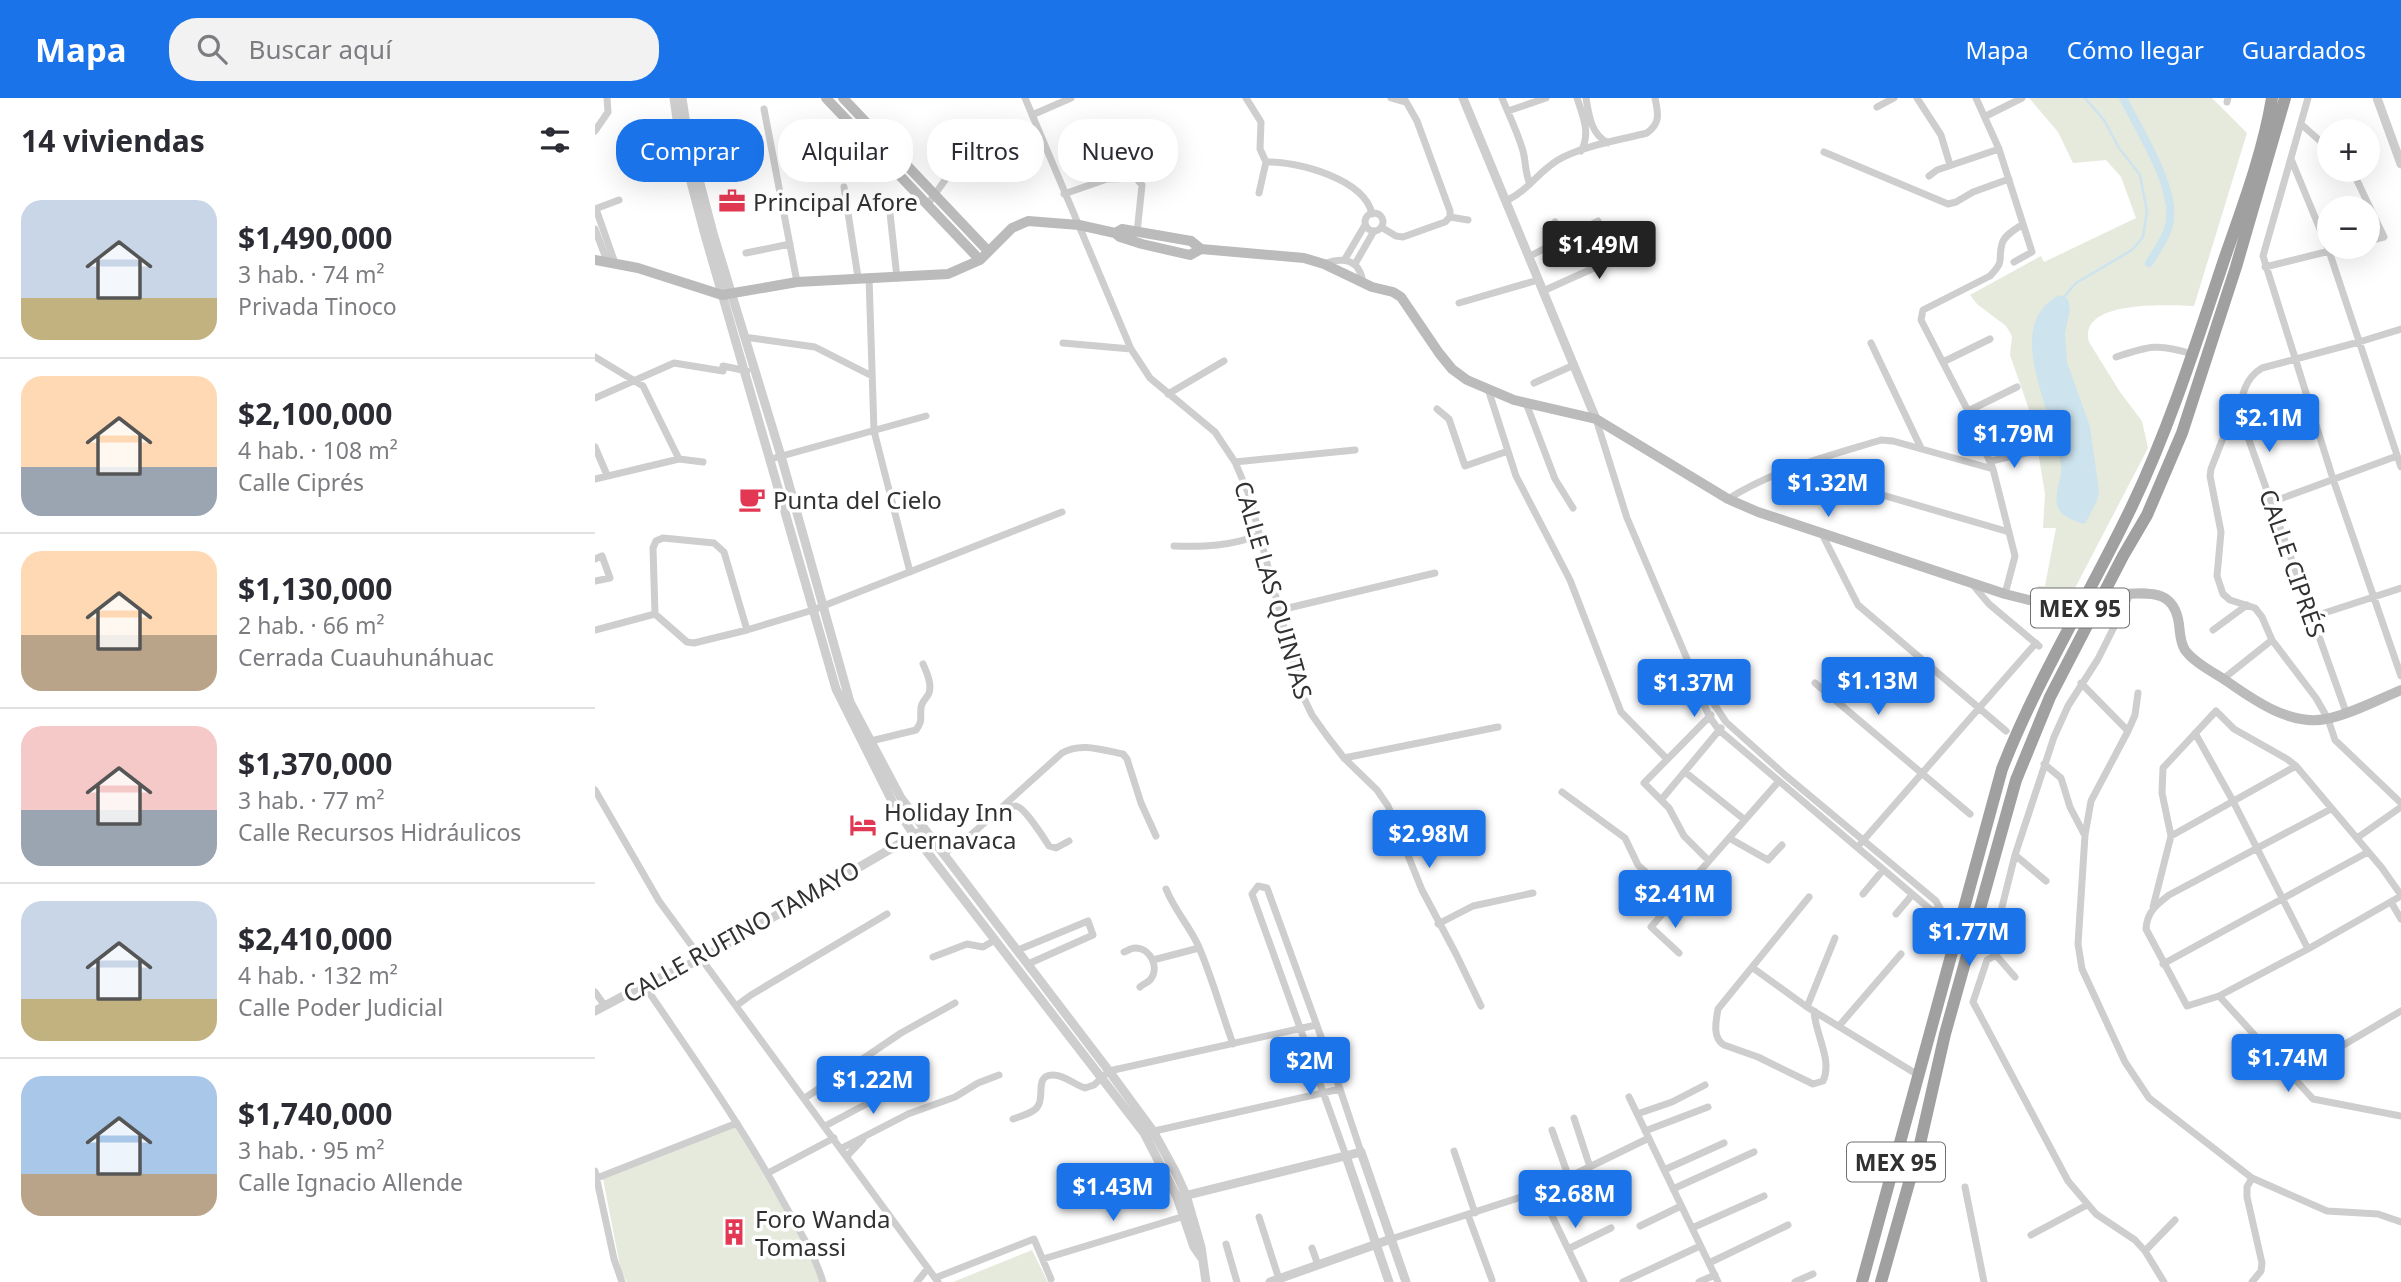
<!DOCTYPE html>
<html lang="es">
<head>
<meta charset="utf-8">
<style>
	body { margin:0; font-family:"Noto Sans",sans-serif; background:#f2f2f3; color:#2b2b33; height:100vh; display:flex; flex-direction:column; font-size:26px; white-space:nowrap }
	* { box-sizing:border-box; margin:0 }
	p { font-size:23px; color:#7c7c81 }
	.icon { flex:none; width:38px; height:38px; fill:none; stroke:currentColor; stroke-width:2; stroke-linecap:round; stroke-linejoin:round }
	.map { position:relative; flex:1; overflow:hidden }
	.side { display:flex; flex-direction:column; background:#fff; width:595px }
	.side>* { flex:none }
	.guide { position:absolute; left:21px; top:21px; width:665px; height:63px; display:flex; gap:14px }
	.fabs { position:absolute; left:1722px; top:21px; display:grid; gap:14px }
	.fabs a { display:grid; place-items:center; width:63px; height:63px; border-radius:50%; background:#fff; box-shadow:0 7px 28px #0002; font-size:35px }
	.price { position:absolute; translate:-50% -60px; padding:0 16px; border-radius:7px; background:#1a73e8; color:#fff; font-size:23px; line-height:46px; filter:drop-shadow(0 2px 4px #0008) }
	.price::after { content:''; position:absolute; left:50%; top:42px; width:21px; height:16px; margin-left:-10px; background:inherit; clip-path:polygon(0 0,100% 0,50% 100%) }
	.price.selected { background:#222; color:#fff }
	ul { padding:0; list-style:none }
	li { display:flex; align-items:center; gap:21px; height:175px; padding:0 21px }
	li+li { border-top:2px solid #e1e1e2 }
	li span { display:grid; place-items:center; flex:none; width:196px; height:140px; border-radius:21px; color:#555 }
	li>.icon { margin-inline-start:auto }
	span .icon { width:84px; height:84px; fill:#fffc; stroke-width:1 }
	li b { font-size:30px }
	h2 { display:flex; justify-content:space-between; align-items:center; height:84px; padding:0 21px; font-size:30px }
	.tag { padding:0 24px; border-radius:28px; background:#fff; box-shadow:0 7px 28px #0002; font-size:24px; line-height:63px }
	.tag.selected { background:#1a73e8; color:#fff }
	header { display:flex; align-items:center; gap:42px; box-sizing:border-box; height:98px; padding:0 35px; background:#1a73e8; color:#fff }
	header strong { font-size:33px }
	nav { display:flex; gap:38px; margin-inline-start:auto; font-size:24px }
	.search { width:490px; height:63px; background:#f2f2f3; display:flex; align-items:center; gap:18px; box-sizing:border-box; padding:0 24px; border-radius:28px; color:#7c7c81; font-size:26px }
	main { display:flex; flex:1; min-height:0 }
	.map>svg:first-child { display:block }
</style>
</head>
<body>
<header>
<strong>Mapa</strong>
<div class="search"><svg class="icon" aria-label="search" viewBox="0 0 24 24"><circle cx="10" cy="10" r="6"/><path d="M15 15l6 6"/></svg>Buscar aquí</div>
<nav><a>Mapa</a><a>Cómo llegar</a><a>Guardados</a></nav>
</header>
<main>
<section class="side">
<h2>14 viviendas<svg class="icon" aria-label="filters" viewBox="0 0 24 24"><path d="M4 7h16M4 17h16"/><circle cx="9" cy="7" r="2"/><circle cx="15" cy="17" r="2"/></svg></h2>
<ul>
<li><span style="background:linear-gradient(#c9d6e8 70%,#c2b280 0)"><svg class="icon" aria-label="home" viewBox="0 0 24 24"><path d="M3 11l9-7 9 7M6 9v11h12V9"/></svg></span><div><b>$1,490,000</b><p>3 hab. · 74 m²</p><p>Privada Tinoco</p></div></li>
<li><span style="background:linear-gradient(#ffd9b3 65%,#9aa5b1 0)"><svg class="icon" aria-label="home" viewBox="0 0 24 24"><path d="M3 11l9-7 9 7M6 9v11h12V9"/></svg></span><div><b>$2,100,000</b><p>4 hab. · 108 m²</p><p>Calle Ciprés</p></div></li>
<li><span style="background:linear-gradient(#ffd9b3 60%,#b9a48a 0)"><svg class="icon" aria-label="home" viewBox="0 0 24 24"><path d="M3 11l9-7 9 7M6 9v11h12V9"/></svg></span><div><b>$1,130,000</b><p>2 hab. · 66 m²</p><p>Cerrada Cuauhunáhuac</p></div></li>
<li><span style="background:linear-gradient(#f6c9c9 60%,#9aa5b1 0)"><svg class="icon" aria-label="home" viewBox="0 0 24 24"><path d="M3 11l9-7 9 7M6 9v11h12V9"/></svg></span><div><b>$1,370,000</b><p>3 hab. · 77 m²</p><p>Calle Recursos Hidráulicos</p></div></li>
<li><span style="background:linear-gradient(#c9d6e8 70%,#c2b280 0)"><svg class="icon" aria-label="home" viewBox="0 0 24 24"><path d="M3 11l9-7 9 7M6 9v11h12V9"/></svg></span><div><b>$2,410,000</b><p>4 hab. · 132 m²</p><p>Calle Poder Judicial</p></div></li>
<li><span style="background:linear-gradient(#a9c7e8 70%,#b9a48a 0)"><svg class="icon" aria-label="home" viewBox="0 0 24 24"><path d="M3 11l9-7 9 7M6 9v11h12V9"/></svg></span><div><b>$1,740,000</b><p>3 hab. · 95 m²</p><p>Calle Ignacio Allende</p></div></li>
</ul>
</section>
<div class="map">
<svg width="1806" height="1184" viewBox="0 0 1806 1184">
	<rect width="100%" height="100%" fill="#fff"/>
	<!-- green -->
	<path fill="#e5eadd" d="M1434 0H1617L1652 35 1599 208C1575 207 1482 201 1494 244L1525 294 1547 323 1553 350 1477 496 1442 499 1443 488H1450L1461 430H1448L1450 396 1438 323 1415 257 1417 238 1411 228 1382 206 1375 197 1446 158 1449 164 1541 120 1526 79 1511 62 1478 65 1463 34Z
		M143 1027 204 1134 226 1184H32L26 1173 8 1081Z
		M437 1152 453 1184H358Z"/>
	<!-- water -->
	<path fill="#cde3ed" d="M1465 197 1473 201 1475 212 1470 235 1472 264 1495 329 1504 393 1502 403 1490 426C1482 424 1467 419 1463 410 1458 398 1467 381 1466 368 1461 317 1404 227 1465 197Z"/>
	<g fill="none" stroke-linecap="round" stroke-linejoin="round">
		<!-- stream -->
		<path stroke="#cde3ed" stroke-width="2.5" d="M1469 199 1481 185 1537 152 1548 139 1552 113 1545 77 1524 50 1509 22 1490 0"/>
		<!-- canal -->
		<path stroke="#cde3ed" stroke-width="8" d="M1528 0C1543 30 1579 86 1575 121 1574 136 1562 152 1554 165"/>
		<!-- secondary-tunnel -->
		<path stroke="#d6d6d6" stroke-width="10" stroke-dasharray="10 5" stroke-linecap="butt" d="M1474 503 1527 496"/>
		<!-- minor -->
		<path stroke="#cecece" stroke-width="7" d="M430 0 536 251 555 280 620 334 640 364 654 397 706 594 717 617 732 638 749 660 782 692 793 708 827 792 861 856 886 908
			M651 0 666 24 665 51 671 64 664 95
			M796 0 810 4
			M809 0 822 23 855 113V119
			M907 0C914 17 923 35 928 53 931 64 930 76 935 86
			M982 0C988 18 996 36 986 53
			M991 0C994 18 996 36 1013 45
			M1322 0 1346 37 1355 67
			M1381 0 1404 51 1437 154 1419 164
			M1713 0 1668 158 1738 381 1806 578
			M1632 4 1633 0
			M1282 9 1299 0
			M169 11 202 184
			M913 13 951 0
			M437 17 476 0
			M1391 18 1427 0
			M1706 26 1734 51
			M0 33 13 14 12 0
			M1229 54 1353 106 1361 104 1378 94 1414 81
			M1696 61 1734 153 1806 369
			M671 64C702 63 770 81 777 116
			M1757 72 1789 139 1773 143
			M1334 78 1342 72 1404 51
			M249 89 263 179
			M469 96 512 81 541 80 547 87 542 135
			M911 103C934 92 943 74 963 62 986 48 1025 42 1052 35 1066 25 1063 15 1060 0
			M333 106 387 30
			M0 111 24 102
			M1 111 20 165
			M295 115 302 180
			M770 124a9 9 0 1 1 18 0a9 9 0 1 1-18 0Z
			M960 124 968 141
			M786 129 801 138 808 139 850 124 855 119 873 122
			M0 131 12 163
			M1025 133V159
			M151 155 195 146
			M933 159 1003 123
			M750 161 770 127
			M729 166C749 158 765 162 768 185
			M760 166 779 133
			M1670 169 1751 149
			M274 179 279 333 315 474
			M948 193 1048 148
			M864 205 943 182
			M149 239 220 249 277 278
			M468 245 536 251
			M1276 245 1326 350
			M0 259 48 288 84 361
			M1521 259C1554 248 1563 245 1597 256
			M1348 264 1395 241
			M939 285 979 267
			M893 291 921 378 975 482 1026 614 1071 660
			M573 296 629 263
			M0 300 79 265 128 273V268L152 273
			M931 305 960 381 978 410
			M842 311 854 321 870 368 913 353
			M1373 313 1422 289
			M1645 317 1635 322 1616 371 1615 378 1626 434 1622 478 1628 496 1635 502 1660 510 1667 519 1677 542 1721 600 1733 621 1740 642 1806 705
			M1001 321 1032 420 1107 596C1109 611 1115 620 1124 632L1336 812H1346L1354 818
			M0 349 12 377
			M176 361 331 318
			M1396 363 1435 354
			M640 364 760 352
			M1195 370 1414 434
			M0 381 84 361 108 364
			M1133 401C1181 371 1233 358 1286 342L1298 343 1398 371
			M1677 404 1802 358
			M1227 436 1263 507 1411 633
			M579 448C611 449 634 448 665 437
			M0 461 7 458 15 480 0 483
			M1378 487 1394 506 1444 548
			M1536 495 1503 561 1473 608 1459 639 1420 757 1399 841 1403 850 1401 857 1392 862 1378 904 1473 1083 1501 1116 1540 1142 1550 1153 1569 1184
			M1410 496 1420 458 1398 371 1373 313 1326 222 1328 212 1395 178C1411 161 1402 164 1407 146 1409 137 1421 131 1428 126
			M685 512 840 475
			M1717 519 1806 490
			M0 532 60 516
			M152 532 129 454 119 445 68 440 61 443 58 450 60 516 92 544 99 545 152 532 218 512 467 414
			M1618 532 1652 507
			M1628 581 1677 542
			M1220 585 1375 716
			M1486 585 1533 633
			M1543 595 1540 617 1533 633 1496 703 1490 737 1483 846 1487 871 1530 964 1554 1000 1657 1080 1732 1113 1783 1116 1806 1124
			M1107 596 1117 603 1131 624 1190 677 1341 803 1346 812
			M1751 614 1645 317C1646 298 1650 280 1667 270L1764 244 1806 231
			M1600 635 1638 703 1713 851
			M276 643 321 632C328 623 325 620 326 610 326 604 332 600 334 595 337 586 332 575 328 566
			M749 660 903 629
			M1449 666 1466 680 1475 709 1489 736
			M1090 674 1150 722
			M0 692 64 803 343 1184
			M967 694 1030 740 1043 767 1081 801
			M1066 702 1126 630
			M1736 711 1574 797C1561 807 1552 814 1551 831L1592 908 1624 898 1713 851 1806 798
			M406 716C410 713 415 707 421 708 429 709 449 740 454 748L461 750 474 743
			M1576 738 1701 668
			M1134 740 1173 762 1187 747
			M1762 740 1806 709
			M1266 745 1441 545
			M348 756 377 736 467 655C486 644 507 652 528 656L532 661 546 705 561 738
			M1420 757 1451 783
			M1114 763 1089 738 1074 710 1049 685 1116 617
			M571 791C580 813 593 826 603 847 617 879 626 913 638 946
			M1268 796 1288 772
			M1214 799 1123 911C1121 923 1117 940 1129 947L1163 959 1218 986 1228 983C1238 962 1220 936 1219 913
			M1796 804 1806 821
			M1558 809 1576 738 1567 695 1568 670 1621 613 1639 631 1692 661 1701 668 1787 770 1806 797
			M1301 816 1317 797
			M843 826 878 808 938 795
			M423 852 493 823 498 837 433 866
			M529 854C532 853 536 850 540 850 556 850 565 870 555 882 552 885 548 886 545 889
			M1084 855 1056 829 1184 683
			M1399 855 1420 879
			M338 859 372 846 388 849 400 842
			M558 862 604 850
			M1568 866 1773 754
			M1158 870 1212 909 1323 977
			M49 887C98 959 149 1031 190 1107 204 1132 220 1157 228 1184
			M0 894 10 908
			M1624 898 1718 1001 1806 1018
			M141 908 156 897 292 816
			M1212 909 1240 840
			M1244 928 1306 856
			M1696 978 1806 913
			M1034 999 1123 1184
			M210 1000 306 935 360 905
			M1042 1016 1077 1004 1110 987
			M979 1020 995 1069
			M418 1021C426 1018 439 1015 443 1008 450 998 439 976 459 977 469 977 480 987 490 990L499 987 514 973 721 927
			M230 1028 309 986
			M957 1032 974 1080
			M1050 1033 1113 1009
			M555 1034 745 991
			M247 1050 313 1016 360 999 383 985 404 977
			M859 1053 880 1115
			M252 1058 268 1041
			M751 1058 657 796 663 788 672 790 745 991 766 1054
			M1069 1072 1129 1045
			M0 1073 19 1161 27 1184
			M173 1075 239 1040
			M2 1080 142 1025
			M1370 1089 1389 1184
			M1078 1091 1159 1054
			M945 1093 989 1184
			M873 1117 897 1182
			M664 1119 684 1181
			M1045 1128 1086 1108
			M1097 1130 1169 1098
			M1436 1137 1492 1107
			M796 1141 945 1093 1054 1040
			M631 1146 642 1184
			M717 1150 723 1167
			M973 1151 1016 1130
			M1550 1153 1580 1122
			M448 1161 593 1117
			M1114 1165 1193 1127
			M340 1180 439 1141 456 1181
			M322 1184 333 1170
			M1028 1184 1105 1148
			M1104 1184 1120 1177
			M1200 1184 1218 1176
			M1657 1184 1666 1173 1667 1165 1652 1099V1089L1657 1080"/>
		<!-- tertiary -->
		<path stroke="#cecece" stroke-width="9" d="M79 0 85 42 110 137 241 591 298 705 319 737 549 1035 582 1099 599 1149 606 1159
			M87 0 93 40 118 135 186 358 255 604 306 700 514 973 558 1033 581 1075 591 1097 606 1149 611 1184
			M868 0 1001 321
			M1782 0 1806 66
			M0 913 49 887 106 861 323 735
			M751 1058 794 1184
			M585 1099 766 1054 811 1184
			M675 1184 796 1141"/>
		<!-- secondary -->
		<path stroke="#bbb" stroke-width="10" d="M231 0 385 162
			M248 0 393 153
			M520 135 527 131 596 143 606 151
			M0 162 43 170 127 197 202 184 353 176 385 162 417 130 433 123 484 127 520 135 525 139 547 146 595 157 606 151 709 160 729 166 777 189 798 194 806 199 844 255 857 271 872 282 919 302 1001 321 1133 401 1163 414 1410 496 1434 502 1474 503
			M1527 496C1555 495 1579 491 1584 526 1585 535 1585 544 1590 552 1599 565 1620 575 1633 584 1660 603 1696 628 1731 621 1756 616 1782 602 1806 592"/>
		<!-- trunk -->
		<path stroke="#a0a0a0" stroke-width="12" d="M1267 1184 1407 671C1442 581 1494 498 1536 410 1574 331 1601 246 1629 162 1647 110 1668 55 1677 0
			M1286 1184 1325 1046 1350 936 1421 682 1455 599 1528 458 1552 417 1587 335 1641 169 1690 0"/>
		<!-- minor-bridge -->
		<path stroke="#cecece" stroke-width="7" d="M1354 818 1396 852"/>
	</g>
	<!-- icons -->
	<defs>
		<symbol id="office-bare" viewBox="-9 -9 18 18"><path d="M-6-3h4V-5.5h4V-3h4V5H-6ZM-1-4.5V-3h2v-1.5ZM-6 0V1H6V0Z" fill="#e33853" stroke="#fff" stroke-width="2.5" paint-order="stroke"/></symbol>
		<symbol id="cafe-bare" viewBox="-9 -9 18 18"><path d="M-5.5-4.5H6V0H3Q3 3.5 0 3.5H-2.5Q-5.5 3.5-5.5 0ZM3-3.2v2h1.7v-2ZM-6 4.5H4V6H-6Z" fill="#e33853" stroke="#fff" stroke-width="2.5" paint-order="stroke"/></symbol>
		<symbol id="hotel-bare" viewBox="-9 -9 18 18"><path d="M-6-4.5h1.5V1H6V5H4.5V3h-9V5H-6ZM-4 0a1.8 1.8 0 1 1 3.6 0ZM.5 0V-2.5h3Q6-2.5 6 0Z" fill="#e33853" stroke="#fff" stroke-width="2.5" paint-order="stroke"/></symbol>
		<symbol id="building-bare" viewBox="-9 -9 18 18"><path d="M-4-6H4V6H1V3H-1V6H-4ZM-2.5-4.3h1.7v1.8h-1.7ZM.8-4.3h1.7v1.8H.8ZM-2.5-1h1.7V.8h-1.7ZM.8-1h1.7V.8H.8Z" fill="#e33853" stroke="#fff" stroke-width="2.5" paint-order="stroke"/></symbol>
	</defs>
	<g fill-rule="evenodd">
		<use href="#office-bare" x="118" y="84" width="38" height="38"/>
		<use href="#cafe-bare" x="138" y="382" width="38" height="38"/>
		<use href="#hotel-bare" x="249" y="708" width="38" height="38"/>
		<use href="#building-bare" x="120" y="1115" width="38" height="38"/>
	</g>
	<g text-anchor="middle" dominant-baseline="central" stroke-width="7" stroke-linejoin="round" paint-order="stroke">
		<!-- shield labels -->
		<g fill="#fff" stroke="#6f6f6f" stroke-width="2">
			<rect x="1436" y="490.5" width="98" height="39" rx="5"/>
			<rect x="1252" y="1044.5" width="98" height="39" rx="5"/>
		</g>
		<g font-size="23" font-weight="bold" fill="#313131">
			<text x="1485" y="510">MEX 95</text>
			<text x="1301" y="1064">MEX 95</text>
		</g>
		<!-- poi labels -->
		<g font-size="24" fill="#313131" stroke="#fff" text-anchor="start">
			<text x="158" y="103">Principal Afore</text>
			<text x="178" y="401">Punta del Cielo</text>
			<text x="289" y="713">Holiday Inn<tspan x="289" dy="28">Cuernavaca</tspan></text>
			<text x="160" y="1120">Foro Wanda<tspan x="160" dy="28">Tomassi</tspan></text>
		</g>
		<!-- street labels -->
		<g font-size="24" fill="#313131" stroke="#fff">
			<text transform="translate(1698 465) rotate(71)">CALLE CIPRÉS</text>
			<text transform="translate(679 492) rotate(74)">CALLE LAS QUINTAS</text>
			<text transform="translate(146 833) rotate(-29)">CALLE RUFINO TAMAYO</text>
		</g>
	</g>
</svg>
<div class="fabs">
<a>+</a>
<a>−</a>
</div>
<b class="price selected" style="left:1004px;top:183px">$1.49M</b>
<b class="price" style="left:1674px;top:356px">$2.1M</b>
<b class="price" style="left:1419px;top:372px">$1.79M</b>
<b class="price" style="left:1233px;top:421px">$1.32M</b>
<b class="price" style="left:1283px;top:619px">$1.13M</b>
<b class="price" style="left:1099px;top:621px">$1.37M</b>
<b class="price" style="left:834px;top:772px">$2.98M</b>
<b class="price" style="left:1080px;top:832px">$2.41M</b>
<b class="price" style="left:1374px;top:870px">$1.77M</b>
<b class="price" style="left:1693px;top:996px">$1.74M</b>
<b class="price" style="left:715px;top:999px">$2M</b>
<b class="price" style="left:278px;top:1018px">$1.22M</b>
<b class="price" style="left:518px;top:1125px">$1.43M</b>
<b class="price" style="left:980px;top:1132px">$2.68M</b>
<div class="guide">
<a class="tag selected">Comprar</a>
<a class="tag">Alquilar</a>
<a class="tag">Filtros</a>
<a class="tag">Nuevo</a>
</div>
</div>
</main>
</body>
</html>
